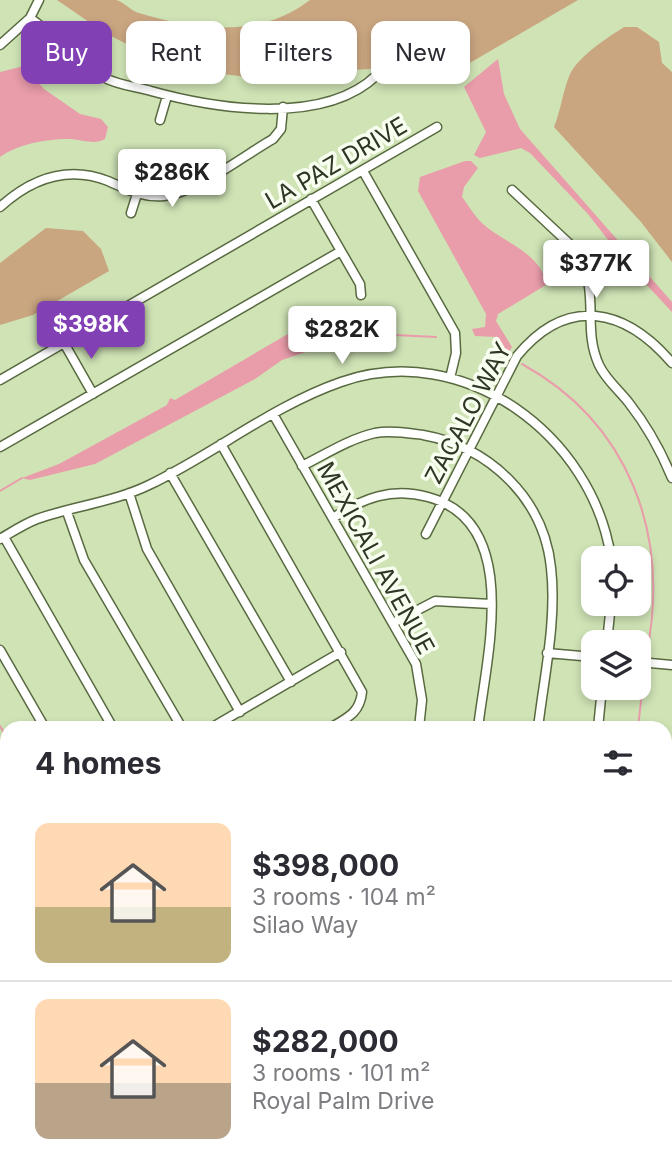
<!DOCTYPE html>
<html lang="en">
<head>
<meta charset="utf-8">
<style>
	body { margin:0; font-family:Inter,sans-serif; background:#f7f7f7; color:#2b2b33; height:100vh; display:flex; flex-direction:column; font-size:26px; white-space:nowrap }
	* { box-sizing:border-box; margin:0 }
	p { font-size:23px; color:#7c7c81 }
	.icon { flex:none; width:38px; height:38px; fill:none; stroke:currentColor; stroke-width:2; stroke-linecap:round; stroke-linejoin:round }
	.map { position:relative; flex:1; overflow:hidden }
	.details { position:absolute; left:0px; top:721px; width:672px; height:450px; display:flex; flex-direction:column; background:#fff; border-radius:21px 21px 0 0; box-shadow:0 4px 10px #0003 }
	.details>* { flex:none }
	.guide { position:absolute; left:21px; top:21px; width:630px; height:63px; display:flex; gap:14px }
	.tools { position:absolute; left:581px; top:546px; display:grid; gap:14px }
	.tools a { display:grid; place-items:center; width:70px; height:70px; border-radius:14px; background:#fff; box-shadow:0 4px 10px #0003; font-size:35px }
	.price { position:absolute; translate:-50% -60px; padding:0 16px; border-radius:7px; background:#fff; color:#222; font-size:23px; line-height:46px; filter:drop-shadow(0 2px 4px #0008) }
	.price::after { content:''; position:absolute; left:50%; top:42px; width:21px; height:16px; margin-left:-10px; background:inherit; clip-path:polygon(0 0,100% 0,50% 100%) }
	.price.on { background:#8240b5; color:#fff }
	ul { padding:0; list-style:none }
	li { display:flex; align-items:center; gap:21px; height:175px; padding:0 35px }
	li+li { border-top:2px solid #e1e1e2 }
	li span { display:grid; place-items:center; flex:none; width:196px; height:140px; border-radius:14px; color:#555 }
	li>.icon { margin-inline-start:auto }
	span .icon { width:84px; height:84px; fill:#fffc; stroke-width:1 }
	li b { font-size:30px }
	h2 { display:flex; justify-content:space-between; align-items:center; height:84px; padding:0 35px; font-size:30px }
	.pill { padding:0 24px; border-radius:14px; background:#fff; box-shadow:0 4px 10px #0003; font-size:24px; line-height:63px }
	.pill.on { background:#8240b5; color:#fff }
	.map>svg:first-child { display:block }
</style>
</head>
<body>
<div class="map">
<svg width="672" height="1170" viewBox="0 0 672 1170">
	<rect width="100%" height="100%" fill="#cfe3b5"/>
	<!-- green -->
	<path fill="#c9a580" d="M57 0C75 0 99 0 116 0 124 2 131 11 139 13 196 30 260 39 310 0H578L451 74 426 64 403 61 371 69 334 71 297 68 247 77 207 72 156 59 105 33Z
		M624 27H637L659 42 662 63 672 72V262L641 222 554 127C561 110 563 90 570 74 580 55 607 38 624 27Z
		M46 228 83 231 101 249 109 271 33 315 0 325V263Z"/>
	<!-- water -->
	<path fill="#e99caa" d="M498 59 504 94 520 129 672 302V312L626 263 588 214 530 153 521 148 480 158 474 155 486 132 464 87Z
		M24 66 44 89 80 114 101 119 108 127 105 139C95 145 83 140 71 139 50 138 17 144 0 157V72Z
		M465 161H471L478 168 464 187 462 197C469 206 475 217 483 224 504 243 543 254 546 285L498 314 496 321 512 347 509 352 505 351 497 337 475 336 472 329 485 327 486 314 418 191 420 177Z
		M317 317 333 339H337L335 342 282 360 255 379 95 464 30 480 22 478 59 464 167 405 170 398 175 400Z"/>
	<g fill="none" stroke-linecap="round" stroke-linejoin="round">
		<!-- stream -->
		<path stroke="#e99caa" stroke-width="2" d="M337 339 374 334 436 337
			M522 364C629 423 670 534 647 651
			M0 491 22 478
			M0 726 7 738
			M638 728 644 674"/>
		<defs>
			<path id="minor" d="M30 18C57 36 76 62 105 78 118 85 137 87 151 91 216 109 324 126 377 75
				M0 45 30 18 39 0
				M160 120 167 96
				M363 171 455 333 456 353 450 378
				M512 190 576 250C602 294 581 325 599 365 606 380 619 390 629 403 647 426 661 451 672 478
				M311 199 360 284 361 295
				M0 207C31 179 67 165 108 181 127 189 142 198 164 196 198 192 243 156 273 139L281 129 283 107
				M131 213 137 194
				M64 343 93 394
				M0 380 437 127
				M273 414 416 664 422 700 419 728
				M221 444 362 692C360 713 347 718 330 728
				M0 447 341 251
				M302 466C326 454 349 439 375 433 390 430 408 433 423 435 490 447 544 499 551 568 557 620 544 677 538 728
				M170 473 291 682
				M129 493 147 549 240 712
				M67 512 84 560 182 728
				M333 518C363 498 392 487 428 497 523 522 486 658 478 728
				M426 534 517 356C567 295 625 308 672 363
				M4 537 113 728
				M0 539C12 532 24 524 37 519 74 506 114 502 149 485 214 454 272 406 341 382 464 339 593 436 611 558
				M393 623 435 601 491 604
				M607 642 611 604
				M0 650 45 728
				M547 653 593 657
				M639 662 672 665
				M211 728 341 652
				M598 728 602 688
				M0 806 7 818
				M0 850 7 846
				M665 859 672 792
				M665 892 672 893
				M0 917 7 913
				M0 986 7 982
				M0 1005 7 1018
				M665 1036 672 1030
				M0 1056 7 1051
				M0 1108 5 1105
				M91 1164 94 1170
				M157 1170H192
				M272 1170 277 1164
				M338 1170 339 1164
				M397 1170 398 1164
				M458 1170V1164
				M519 1170 520 1164"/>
		</defs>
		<!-- minor casing -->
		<use href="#minor" stroke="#596a41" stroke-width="11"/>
		<!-- minor -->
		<use href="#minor" stroke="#fff" stroke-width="8"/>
	</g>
	<g text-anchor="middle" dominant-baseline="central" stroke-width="7" stroke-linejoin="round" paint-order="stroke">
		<!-- street labels -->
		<g font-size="24" fill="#2e3624" stroke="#f8fef0">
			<text transform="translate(336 163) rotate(-30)">LA PAZ DRIVE</text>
			<text transform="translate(468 413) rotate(-62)">ZACALO WAY</text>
			<text transform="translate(376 558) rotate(61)">MEXICALI AVENUE</text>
		</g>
	</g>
</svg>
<div class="tools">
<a><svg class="icon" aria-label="locate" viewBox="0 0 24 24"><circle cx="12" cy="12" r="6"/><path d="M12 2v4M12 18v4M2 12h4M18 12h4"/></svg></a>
<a><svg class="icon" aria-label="layers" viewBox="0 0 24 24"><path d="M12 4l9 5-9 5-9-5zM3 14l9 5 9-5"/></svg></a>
</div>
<b class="price" style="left:172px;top:209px">$286K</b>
<b class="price" style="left:596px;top:300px">$377K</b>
<b class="price on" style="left:91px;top:361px">$398K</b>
<b class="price" style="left:342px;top:366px">$282K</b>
<div class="guide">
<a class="pill on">Buy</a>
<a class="pill">Rent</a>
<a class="pill">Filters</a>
<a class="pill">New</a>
</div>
<section class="details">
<h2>4 homes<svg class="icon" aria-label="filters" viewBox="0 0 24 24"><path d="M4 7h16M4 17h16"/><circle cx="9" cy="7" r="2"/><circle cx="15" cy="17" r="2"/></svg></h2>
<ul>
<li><span style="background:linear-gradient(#ffd9b3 60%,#c2b280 0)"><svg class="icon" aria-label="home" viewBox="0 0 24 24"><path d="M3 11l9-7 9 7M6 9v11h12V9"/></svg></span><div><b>$398,000</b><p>3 rooms · 104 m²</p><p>Silao Way</p></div></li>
<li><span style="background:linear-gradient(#ffd9b3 60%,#b9a48a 0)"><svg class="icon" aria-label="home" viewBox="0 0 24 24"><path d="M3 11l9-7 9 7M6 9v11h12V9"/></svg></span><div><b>$282,000</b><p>3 rooms · 101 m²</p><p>Royal Palm Drive</p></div></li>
</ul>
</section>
</div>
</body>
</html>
